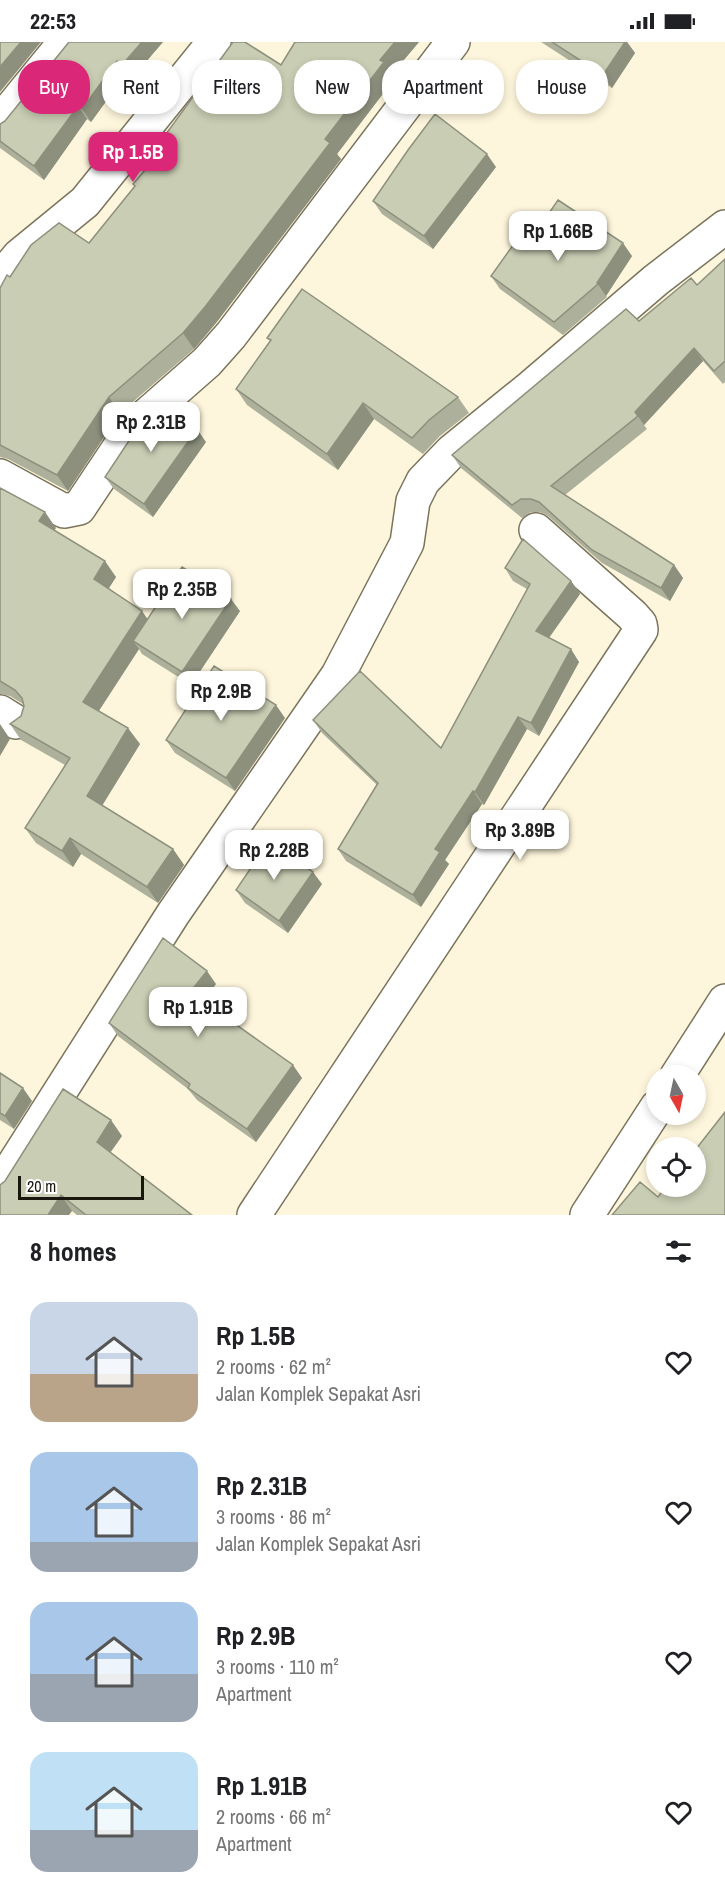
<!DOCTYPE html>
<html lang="en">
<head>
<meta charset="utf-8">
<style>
	body { margin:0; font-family:"Archivo Narrow",sans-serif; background:#f2f2f2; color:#202124; height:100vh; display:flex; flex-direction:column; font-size:22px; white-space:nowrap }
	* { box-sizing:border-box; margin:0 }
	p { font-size:20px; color:#757577 }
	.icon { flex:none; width:33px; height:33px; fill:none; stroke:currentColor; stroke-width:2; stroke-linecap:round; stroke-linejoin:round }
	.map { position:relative; height:1173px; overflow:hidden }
	.panel { display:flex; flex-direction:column; background:#fff; flex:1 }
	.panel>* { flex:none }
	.hud { position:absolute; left:18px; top:18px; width:690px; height:54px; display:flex; gap:12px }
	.needle { width:39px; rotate:171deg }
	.tools { position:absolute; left:646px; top:1023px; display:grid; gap:12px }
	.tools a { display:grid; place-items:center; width:60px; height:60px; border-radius:50%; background:#fff; box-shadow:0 3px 9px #0003; font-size:30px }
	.scale { position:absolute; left:18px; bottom:15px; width:126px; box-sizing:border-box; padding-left:6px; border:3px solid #19160d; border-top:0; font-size:16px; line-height:21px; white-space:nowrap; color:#19160d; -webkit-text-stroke:4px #fff; paint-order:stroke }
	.price { position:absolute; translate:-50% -51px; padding:0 14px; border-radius:12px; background:#fff; color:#222; font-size:20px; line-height:39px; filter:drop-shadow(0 2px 3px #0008) }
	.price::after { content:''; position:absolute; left:50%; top:36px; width:18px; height:14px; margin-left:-9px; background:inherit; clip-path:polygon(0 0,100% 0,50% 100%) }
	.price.current { background:#db2777; color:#fff }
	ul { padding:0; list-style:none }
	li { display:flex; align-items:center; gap:18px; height:150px; padding:0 30px }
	li span { display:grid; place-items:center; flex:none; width:168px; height:120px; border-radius:18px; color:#555 }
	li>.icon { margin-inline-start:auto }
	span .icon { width:72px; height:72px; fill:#fffc; stroke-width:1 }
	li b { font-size:26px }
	h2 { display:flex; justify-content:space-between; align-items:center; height:72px; padding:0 30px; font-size:26px }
	.chip { padding:0 21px; border-radius:24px; background:#fff; box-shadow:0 3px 9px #0003; font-size:21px; line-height:54px }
	.chip.current { background:#db2777; color:#fff }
	.status { display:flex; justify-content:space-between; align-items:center; height:42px; padding:0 30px; background:#fff; direction:ltr }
	.status svg { height:16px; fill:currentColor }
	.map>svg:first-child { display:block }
</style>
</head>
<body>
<div class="status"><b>22:53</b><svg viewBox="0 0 49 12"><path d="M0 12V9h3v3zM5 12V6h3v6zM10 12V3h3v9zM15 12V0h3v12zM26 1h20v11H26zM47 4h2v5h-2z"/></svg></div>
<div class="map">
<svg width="725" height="1173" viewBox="0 0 725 1173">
	<rect width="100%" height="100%" fill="#fef6dc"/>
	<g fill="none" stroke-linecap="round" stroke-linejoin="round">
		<defs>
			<path id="minor" d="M0 80 65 0
				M0 237 19 214 85 160 214 0
				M0 434 64 469 79 466 133 385 207 320 231 293 453 0
				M0 670 16 680
				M677 1034 725 959
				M0 1144 173 872 338 633 407 501 413 459 423 439 452 409 531 345 656 238 725 185
				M254 1173 641 588 640 582 632 573 536 488
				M587 1173 657 1065"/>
		</defs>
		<!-- minor casing -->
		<use href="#minor" stroke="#7b745d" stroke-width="36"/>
		<!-- minor -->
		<use href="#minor" stroke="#fff" stroke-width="33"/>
	</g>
	<!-- wall -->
	<path fill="#adb09a" d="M69 0H163L132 36 126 32 91 80 87 77 44 138 0 106V82L5 79Z
		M295 0H419L392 32 395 36 337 112 341 117 216 281 194 307 120 371 68 449 8 417 0 415V246L10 235 89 201 135 145 133 142 162 108 158 103 281 23Z
		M541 0H627L635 11 612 46Z
		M496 125 433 207 382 172 373 159Z
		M525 206 632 214 606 254 607 255 563 293 500 247 491 234Z
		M725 217V340L723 342 703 319 644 383 647 387 565 453 674 523 683 536 670 559 602 521 548 474 540 470H531L522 476 461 426 452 413 639 279 697 243Z
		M267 296 458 355 469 371 440 394 423 412 374 377 338 428 247 363 236 347 270 299Z
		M206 400 153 475 114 447 105 435Z
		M0 446 56 486 54 488 116 535 109 546 148 577 240 569 191 643 142 612 139 607 99 669 140 702 102 764 173 807 184 823 158 861 81 812 73 825 36 801 25 786 65 723 21 698 10 682 21 674 24 664 23 662 10 654 0 652Z
		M505 526 571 539 580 552 549 596 579 620 539 694 527 687 484 763 482 762 445 818 449 822 421 865 346 819 338 807 377 743 322 691 313 678 441 706 527 547 513 539Z
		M285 676 235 749 175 711 166 698Z
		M322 842 288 891 245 861 236 848Z
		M216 942 203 959 302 1036 256 1100 197 1058 188 1047 118 994 109 981Z
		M0 1031 32 1059 14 1087 0 1078Z
		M122 1094 110 1111 192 1173H77L72 1169 0 1173Z"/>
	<!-- shaded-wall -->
	<path fill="#8d907d" d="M21 0H41L0 50V25Z
		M142 0H163L132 36 122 23Z
		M395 0H419L392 32 395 36 337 112 341 117 216 281 194 307 183 291 325 97 380 18Z
		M625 0H627L635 11 612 46 603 33Z
		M117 19 126 32 91 80 82 67Z
		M78 64 87 77 44 138 34 124Z
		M487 112 496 125 433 207 424 194Z
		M623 201 632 214 606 254 597 241Z
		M694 306 703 319 644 383 635 370Z
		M109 355 120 371 68 449 57 433Z
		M363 361 374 377 338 428 327 412Z
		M197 387 206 400 153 475 144 462Z
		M45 470 56 486 50 494 39 479Z
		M105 519 116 535 105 552 94 537Z
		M674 523 683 536 670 559 661 546Z
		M571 539 580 552 545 601 536 589Z
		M231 557 240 569 191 643 182 630Z
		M142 569 153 585 133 599 139 607 94 676 83 660Z
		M571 607 579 620 539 694 531 681Z
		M276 663 285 676 235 749 226 736Z
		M518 675 527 687 484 763 475 750Z
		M0 682 10 697 0 714Z
		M128 686 140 702 98 770 87 754Z
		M473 749 482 762 445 818 449 822 421 865 413 853 435 807Z
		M70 796 81 812 73 825 62 809Z
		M173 807 184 823 158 861 147 845Z
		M313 830 322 842 288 891 279 879Z
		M207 929 216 942 200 963 190 950Z
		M293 1023 302 1036 256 1100 247 1087Z
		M23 1046 32 1059 14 1087 5 1074Z
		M111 1078 122 1094 107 1115 97 1100Z
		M61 1153 72 1169 69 1173H48Z"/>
	<!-- building -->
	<path fill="#c9cdb3" stroke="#8d907d" stroke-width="1.5" d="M0 0H21L0 25Z
		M69 0H142L122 23 117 19 82 67 78 64 34 124 0 99V82L5 79Z
		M233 0H245L281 23 295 0H395L380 18 384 20 325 97 330 101 205 265 183 291 109 355 57 433 0 403V246L7 233 10 235 31 203 59 181 89 201 135 144 133 142 164 106 158 103Z
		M552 0H625L603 33Z
		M435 72 487 112 424 194 373 159 408 108Z
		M558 158 623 201 597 241 598 242 554 280 491 234 516 199 525 206Z
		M725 217V319L714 329 694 306 635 370 638 374 551 444 674 523 661 546 592 508 539 460 531 457H521L512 463 452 413 626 267 639 279 691 236 697 243Z
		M302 247 458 355 429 378 412 396 363 361 327 412 236 347 271 298 267 296Z
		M163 363 197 387 144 462 105 435 138 385Z
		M0 446 45 470 39 479 105 519 94 537 142 569 83 660 128 686 87 754 173 807 147 845 70 796 62 809 25 786 70 716 10 682 21 674 24 664 22 656 15 648 0 639Z
		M523 497 571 539 536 589 571 607 531 681 518 675 475 750 473 749 435 807 440 810 413 853 338 807 378 741 313 678 360 629 441 706 530 542 505 526Z
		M182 525 231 557 182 630 133 599Z
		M214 624 276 663 226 736 166 698Z
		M269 799 313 830 279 879 236 848Z
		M163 896 207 929 190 950 293 1023 247 1087 188 1046 190 1042 109 981Z
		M0 1031 23 1046 5 1074 0 1071Z
		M63 1047 111 1078 97 1100 192 1173H86L61 1153 48 1173H0V1143L5 1139Z
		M725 1070V1173H612L640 1140 658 1155 666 1144H696V1107Z"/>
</svg>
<div class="tools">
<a><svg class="needle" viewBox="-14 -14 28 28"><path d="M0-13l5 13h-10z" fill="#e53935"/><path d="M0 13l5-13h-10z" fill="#757577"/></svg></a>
<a><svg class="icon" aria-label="locate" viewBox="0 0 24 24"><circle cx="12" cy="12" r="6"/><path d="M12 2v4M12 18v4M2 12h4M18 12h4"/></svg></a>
</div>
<div class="scale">20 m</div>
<b class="price current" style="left:133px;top:141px">Rp 1.5B</b>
<b class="price" style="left:558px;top:220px">Rp 1.66B</b>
<b class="price" style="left:151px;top:411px">Rp 2.31B</b>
<b class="price" style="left:182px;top:578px">Rp 2.35B</b>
<b class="price" style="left:221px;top:680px">Rp 2.9B</b>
<b class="price" style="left:520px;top:819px">Rp 3.89B</b>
<b class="price" style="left:274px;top:839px">Rp 2.28B</b>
<b class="price" style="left:198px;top:996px">Rp 1.91B</b>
<div class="hud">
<a class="chip current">Buy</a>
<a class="chip">Rent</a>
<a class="chip">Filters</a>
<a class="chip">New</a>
<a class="chip">Apartment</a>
<a class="chip">House</a>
</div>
</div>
<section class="panel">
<h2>8 homes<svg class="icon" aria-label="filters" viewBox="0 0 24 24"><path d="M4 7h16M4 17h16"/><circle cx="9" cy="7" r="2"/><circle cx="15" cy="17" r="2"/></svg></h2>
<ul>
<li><span style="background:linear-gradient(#c9d6e8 60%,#b9a48a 0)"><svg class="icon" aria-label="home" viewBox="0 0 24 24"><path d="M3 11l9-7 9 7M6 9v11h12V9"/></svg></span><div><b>Rp 1.5B</b><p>2 rooms · 62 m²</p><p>Jalan Komplek Sepakat Asri</p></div><svg class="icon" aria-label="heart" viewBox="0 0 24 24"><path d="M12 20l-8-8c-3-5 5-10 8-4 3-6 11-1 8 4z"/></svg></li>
<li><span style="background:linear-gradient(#a9c7e8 75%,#9aa5b1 0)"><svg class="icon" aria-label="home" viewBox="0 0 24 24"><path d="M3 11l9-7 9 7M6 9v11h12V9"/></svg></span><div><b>Rp 2.31B</b><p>3 rooms · 86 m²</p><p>Jalan Komplek Sepakat Asri</p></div><svg class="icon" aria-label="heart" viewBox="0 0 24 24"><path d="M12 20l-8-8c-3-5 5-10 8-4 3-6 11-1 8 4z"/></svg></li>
<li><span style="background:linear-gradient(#a9c7e8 60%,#9aa5b1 0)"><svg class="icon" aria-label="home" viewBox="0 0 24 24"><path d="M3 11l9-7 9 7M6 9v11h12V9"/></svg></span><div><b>Rp 2.9B</b><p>3 rooms · 110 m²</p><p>Apartment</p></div><svg class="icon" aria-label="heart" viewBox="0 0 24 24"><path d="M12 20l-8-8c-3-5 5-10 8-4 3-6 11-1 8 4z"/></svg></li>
<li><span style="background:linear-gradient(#bfe0f5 65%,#9aa5b1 0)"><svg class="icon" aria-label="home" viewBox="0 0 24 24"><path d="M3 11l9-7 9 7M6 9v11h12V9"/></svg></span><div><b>Rp 1.91B</b><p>2 rooms · 66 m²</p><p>Apartment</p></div><svg class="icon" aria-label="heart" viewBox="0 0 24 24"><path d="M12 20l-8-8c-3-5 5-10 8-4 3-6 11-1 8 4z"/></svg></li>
</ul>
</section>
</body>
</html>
